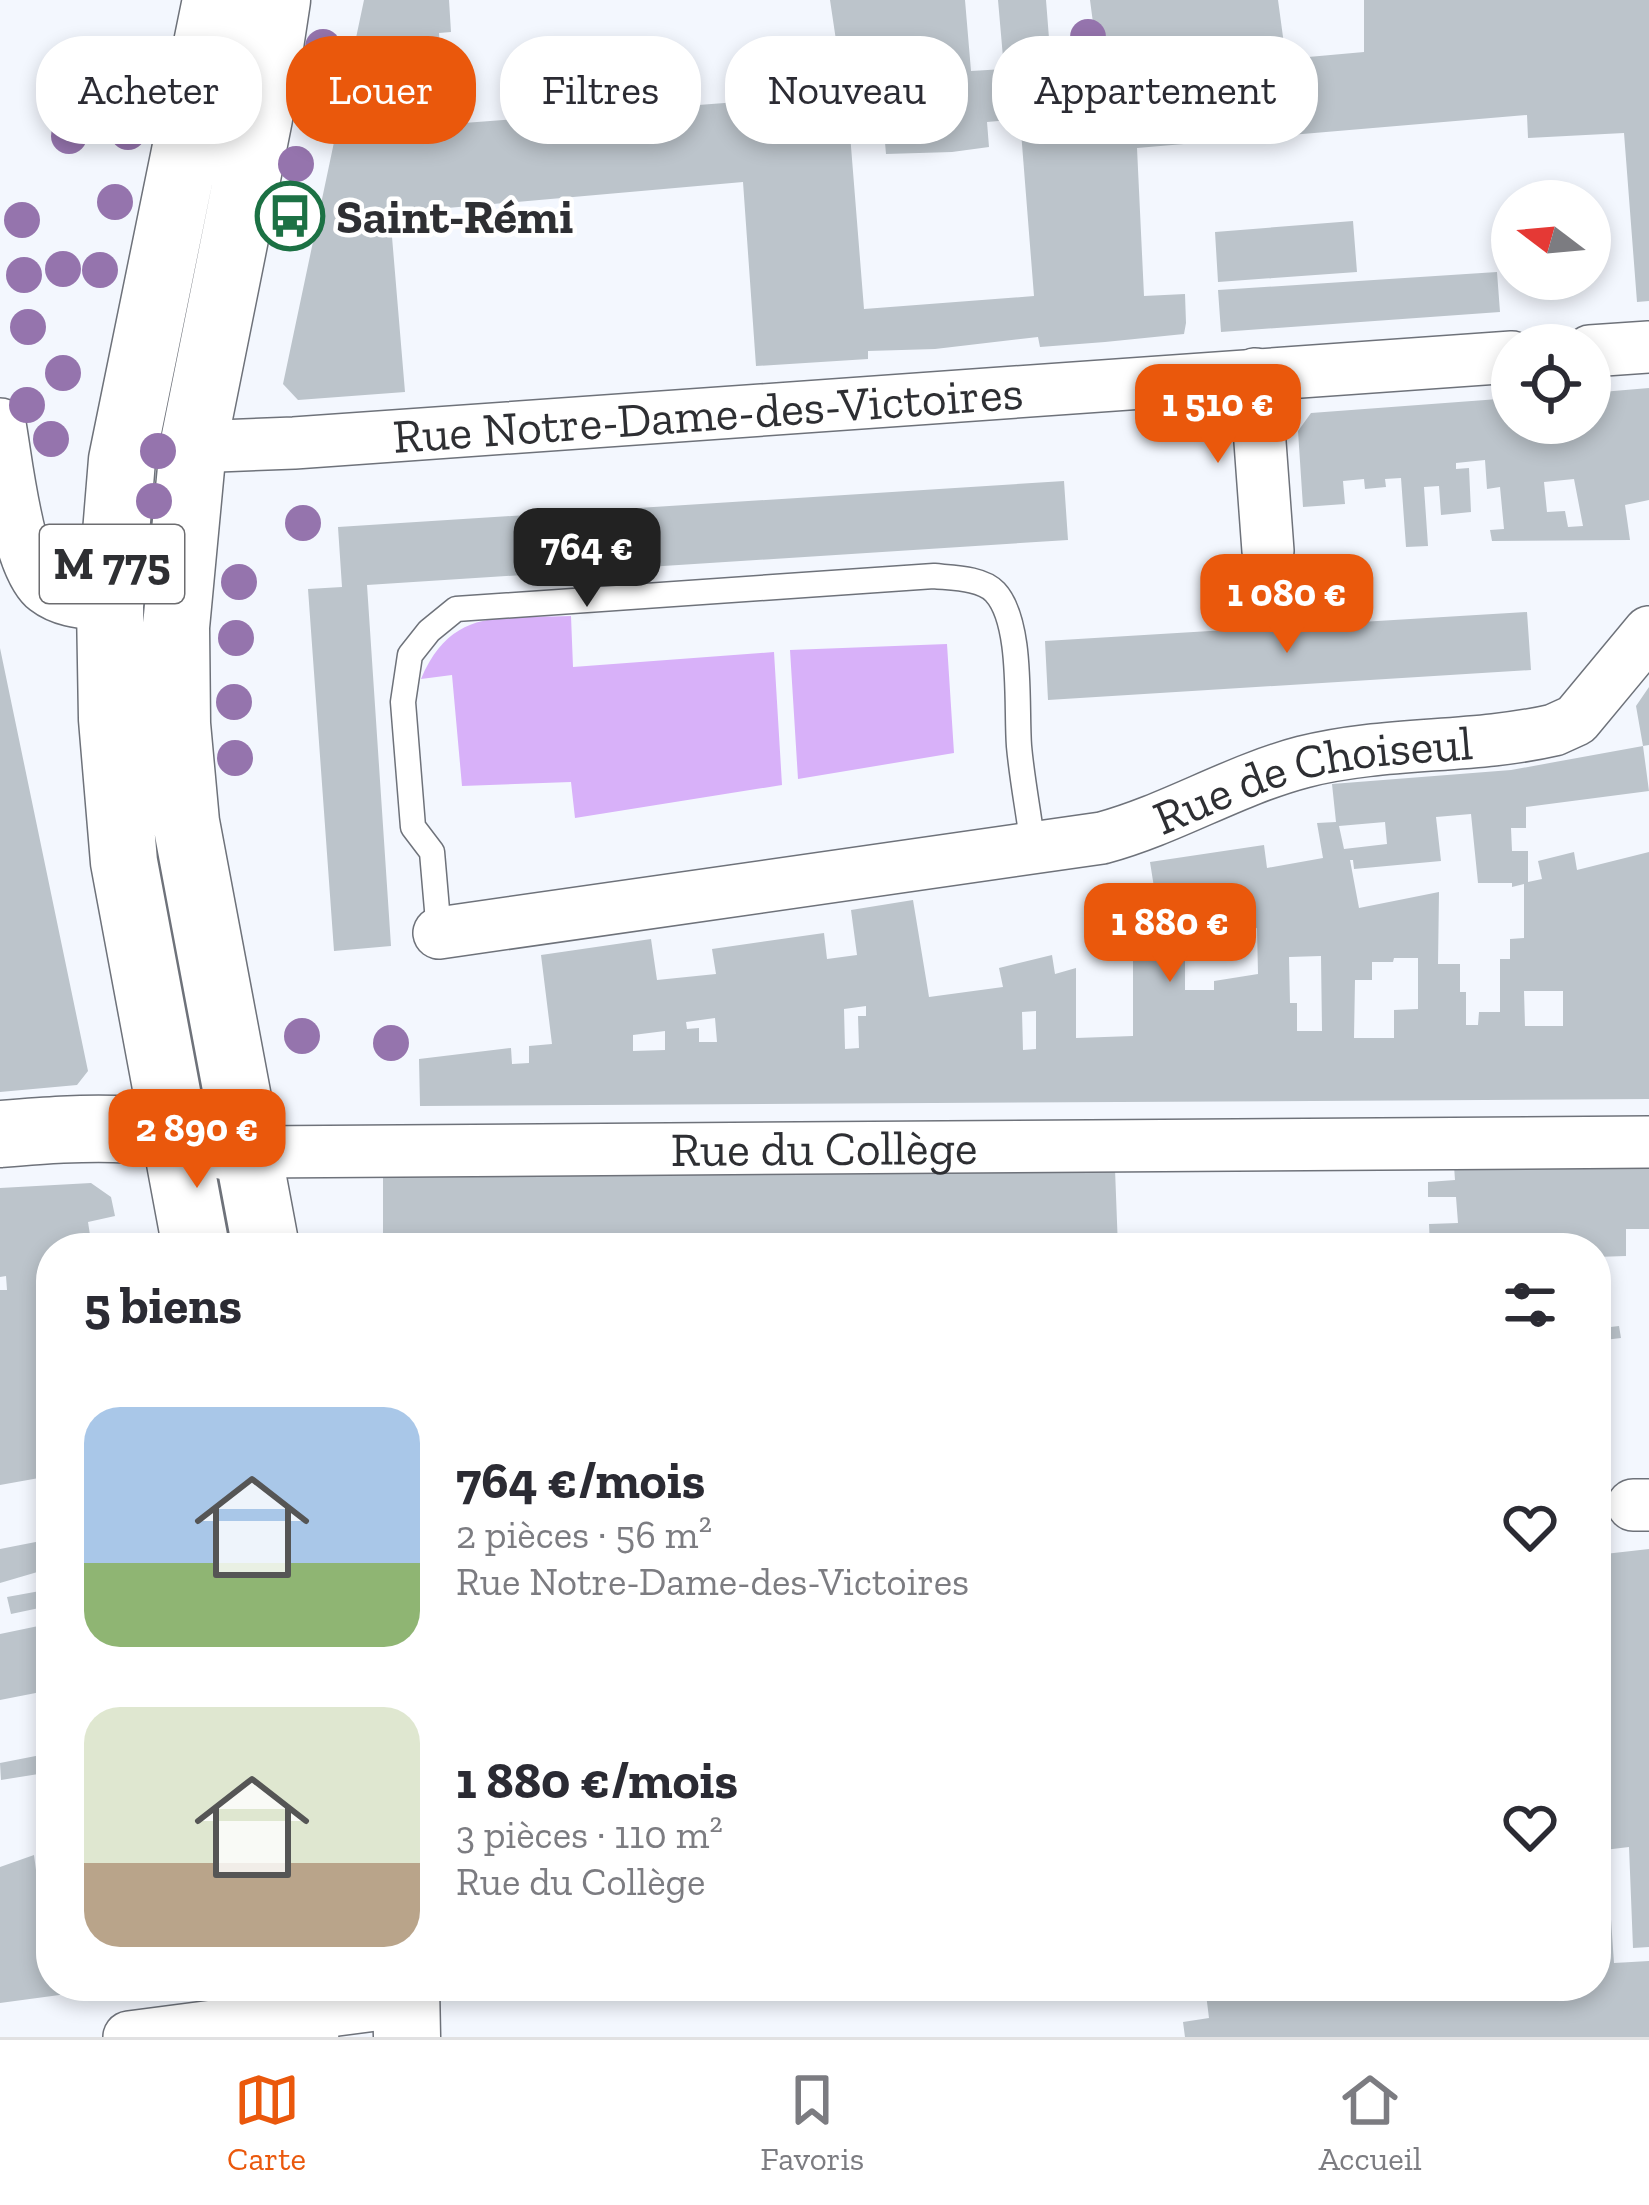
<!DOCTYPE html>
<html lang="fr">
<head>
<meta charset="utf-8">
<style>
	body { margin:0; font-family:"Zilla Slab",serif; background:#f7f7f7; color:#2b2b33; height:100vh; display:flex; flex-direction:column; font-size:45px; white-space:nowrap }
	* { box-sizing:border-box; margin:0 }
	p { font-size:39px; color:#7c7c81 }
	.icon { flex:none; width:66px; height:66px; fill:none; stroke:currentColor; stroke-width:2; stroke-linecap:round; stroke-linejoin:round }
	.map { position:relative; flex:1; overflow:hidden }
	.drawer { position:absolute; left:36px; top:1233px; width:1575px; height:768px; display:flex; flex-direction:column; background:#fff; border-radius:48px; box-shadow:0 6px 18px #0003 }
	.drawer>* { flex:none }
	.hud { position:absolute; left:36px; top:36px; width:1578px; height:108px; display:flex; gap:24px }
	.needle { width:78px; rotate:286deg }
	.tools { position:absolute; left:1491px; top:180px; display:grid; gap:24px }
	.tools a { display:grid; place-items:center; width:120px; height:120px; border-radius:50%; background:#fff; box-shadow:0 6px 18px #0003; font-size:60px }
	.price { position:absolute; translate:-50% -102px; padding:0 27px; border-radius:24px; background:#ea580c; color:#fff; font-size:39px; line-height:78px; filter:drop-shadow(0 3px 6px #0008) }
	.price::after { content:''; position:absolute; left:50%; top:72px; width:36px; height:27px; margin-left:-18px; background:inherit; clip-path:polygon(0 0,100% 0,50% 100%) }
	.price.current { background:#222; color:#fff }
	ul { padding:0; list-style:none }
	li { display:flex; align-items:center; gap:36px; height:300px; padding:0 48px }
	li span { display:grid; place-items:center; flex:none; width:336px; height:240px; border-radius:36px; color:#555 }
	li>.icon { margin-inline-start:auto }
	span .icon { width:144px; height:144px; fill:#fffc; stroke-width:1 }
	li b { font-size:51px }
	h2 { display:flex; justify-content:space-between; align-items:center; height:144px; padding:0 48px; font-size:51px }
	.tag { padding:0 42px; border-radius:48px; background:#fff; box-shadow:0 6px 18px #0003; font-size:42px; line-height:108px }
	.tag.current { background:#ea580c; color:#fff }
	.tabs { display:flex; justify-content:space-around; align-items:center; height:168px; border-top:3px solid #e1e1e2; background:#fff; font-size:33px; color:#7c7c81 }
	.tabs a { display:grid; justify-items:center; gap:6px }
	.tabs .current { color:#ea580c }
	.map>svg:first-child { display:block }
</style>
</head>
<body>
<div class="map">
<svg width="1649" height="2037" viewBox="0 0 1649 2037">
	<rect width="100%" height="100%" fill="#f3f7fe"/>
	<!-- green -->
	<path fill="#d8b1f9" d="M571 616 573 667 774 652 782 785 575 818 571 782 462 786 452 675 421 679C452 606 502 619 571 616Z
		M947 644 954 753 798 779 790 650Z"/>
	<!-- building -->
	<path fill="#bcc4cb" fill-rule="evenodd" d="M364 0H449L451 32 439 33 442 82 421 84 424 126 844 94 830 0H965L971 71 1004 69 998 0H1046L1050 51 1078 48 1077 41 1095 38 1090 0H1278L1286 59 1364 52V0H1649V301L1637 302 1624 133 1528 138 1527 115 1137 148 1144 296 1185 294 1186 323 1184 334 1105 342 1040 347 1038 337 935 349 868 351V359L756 366 743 182 390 213 405 392 298 400 283 384ZM1020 119 1034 296 864 309 850 134 884 131 886 154 952 152 989 147 987 122Z
		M1353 221 1357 272 1218 282 1215 232Z
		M1497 272 1500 312 1221 332 1218 290Z
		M1649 388V500L1625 505 1630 540 1492 541 1490 530 1504 529 1500 487 1487 489 1485 460 1456 463V469L1469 468 1471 512 1441 515 1439 486 1424 487 1428 546 1406 547 1401 478 1385 479 1386 487 1365 489 1364 479 1343 481 1345 504 1303 507 1298 431 1311 413 1512 398V423H1590V393ZM1574 479 1583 526 1568 527 1565 511 1547 512 1544 482Z
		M1064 481 1068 540 367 585 391 946 334 951 308 589 342 587 338 527Z
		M1527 612 1531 670 1048 700 1045 641Z
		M0 648 88 1071 77 1085 0 1092Z
		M1649 687V745L1643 746 1636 706Z
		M1643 746 1649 791 1526 807V828H1511L1512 851H1528V882L1542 879 1538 861 1574 852 1577 870 1649 852V1099L420 1106 419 1059 511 1048 512 1064 529 1063V1046L552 1044 541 955 651 939 657 980 716 974 712 949 824 933 827 959 857 955 851 910 913 900 929 997 1003 987 999 968 1052 955 1055 974 1076 968V1038L1133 1036V954L1141 952 1138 930 1147 929 1145 924H1141L1138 902 1156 900 1150 862 1264 845 1267 868 1323 858 1317 823 1336 822 1332 784 1511 770ZM1471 814 1478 883H1512V887L1524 884V938L1510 939V959H1500V1012H1479L1478 1025H1466V992H1460V964H1438L1439 892 1359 908 1350 860H1353L1354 869 1441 861 1436 817ZM1385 822 1387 844 1344 849 1339 826ZM1216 916 1219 936 1257 928 1258 974 1214 981V990H1185V943L1176 945 1173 923ZM1321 956 1322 1031H1297V1003H1290L1289 957ZM1394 958H1418V1009L1394 1010V1038H1354L1355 980H1372V962H1393ZM1524 991H1563V1026H1525ZM866 1006V1016H858L859 1048 845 1049 844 1009ZM1036 1011V1049L1023 1050 1022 1012ZM715 1018 717 1042H699V1028L687 1029 686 1022ZM665 1031V1050L633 1051V1035Z
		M1649 1164V1229H1626V1256L1596 1257V1248H1430L1429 1224 1458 1223 1456 1197H1428V1182L1455 1180 1454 1166Z
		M1115 1169 1118 1248H850V1243L561 1248V1235L547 1236V1248H532V1236H506L507 1248H383V1175Z
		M91 1183 111 1197 115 1216 88 1222 92 1248H51L49 1528 39 1478 0 1485V1290H7L6 1276 0 1277V1188Z
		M1599 1295 1602 1328 1619 1326 1621 1338 1596 1341V1296Z
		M51 1539V1568L0 1583V1549Z
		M1649 1549V1947L1633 1948 1629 1847 1596 1851V1555Z
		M51 1589V1690L0 1700V1634L48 1624 44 1607 11 1614 7 1597Z
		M51 1753V1772L1 1780 0 1763Z
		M34 1855 44 1930 51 1929V1986L104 1989 0 2003V1867Z
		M1607 1861 1614 1963 1649 1961V2037H1185L1183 2022 1209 2018 1205 1986H1596V1863Z"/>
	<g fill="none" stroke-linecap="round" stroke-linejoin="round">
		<defs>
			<path id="lane" d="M439 933 432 852 413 827 403 702 410 655 429 631 456 609 934 576C953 578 982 578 995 592 1023 622 1016 706 1019 746 1022 780 1029 814 1033 848"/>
			<g id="street">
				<path d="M1590 351 1649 347"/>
				<path d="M1255 374 1268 551"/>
				<path d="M0 424C7 462 17 567 46 589 64 603 88 603 110 606"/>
				<path id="s1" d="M193 447 294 443 1512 357"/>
				<path id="s2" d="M439 933 1102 838C1172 819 1234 780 1303 762 1385 741 1472 749 1554 730L1576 720 1649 632"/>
				<path id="s3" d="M248 1152 1649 1142"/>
				<path d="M1633 1505H1649"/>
				<path d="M129 2037 406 2001"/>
			</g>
			<path id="secondary" d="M0 1134C90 1127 139 1123 228 1147"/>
			<path id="primary" d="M196 1248 124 862 112 719 110 606 122 460 216 0
				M266 1248 186 822 177 724 176 627 193 447 259 118 277 0
				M406 1986 407 2037
				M305 2037 309 1986"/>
		</defs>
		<!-- lane casing -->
		<use href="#lane" stroke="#6e727a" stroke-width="27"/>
		<!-- street casing -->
		<use href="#street" stroke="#6e727a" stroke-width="54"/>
		<!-- secondary casing -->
		<use href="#secondary" stroke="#6e727a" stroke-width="69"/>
		<!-- primary casing -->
		<use href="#primary" stroke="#6e727a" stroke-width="69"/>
		<!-- lane -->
		<use href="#lane" stroke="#fff" stroke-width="24"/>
		<!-- street -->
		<use href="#street" stroke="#fff" stroke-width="51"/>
		<!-- secondary -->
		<use href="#secondary" stroke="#fff" stroke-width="66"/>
		<!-- primary -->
		<use href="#primary" stroke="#fff" stroke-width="66"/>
	</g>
	<!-- trees -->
	<g fill="#9574ad">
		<circle cx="1088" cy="37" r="18"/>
		<circle cx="323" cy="47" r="18"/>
		<circle cx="308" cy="104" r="18"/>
		<circle cx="128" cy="132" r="18"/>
		<circle cx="69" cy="136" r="18"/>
		<circle cx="296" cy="164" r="18"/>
		<circle cx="115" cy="202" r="18"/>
		<circle cx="22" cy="220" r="18"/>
		<circle cx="63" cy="269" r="18"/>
		<circle cx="100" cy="270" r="18"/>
		<circle cx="24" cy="275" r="18"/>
		<circle cx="28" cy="327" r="18"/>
		<circle cx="63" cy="373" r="18"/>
		<circle cx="27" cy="405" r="18"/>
		<circle cx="51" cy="439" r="18"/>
		<circle cx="158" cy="451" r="18"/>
		<circle cx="154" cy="501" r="18"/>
		<circle cx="303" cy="523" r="18"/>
		<circle cx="239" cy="582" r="18"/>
		<circle cx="236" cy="638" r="18"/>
		<circle cx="234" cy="702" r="18"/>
		<circle cx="235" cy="758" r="18"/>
		<circle cx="302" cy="1036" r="18"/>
		<circle cx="391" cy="1043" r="18"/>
	</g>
	<!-- icons -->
	<defs>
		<symbol id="bus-ring" viewBox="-11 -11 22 22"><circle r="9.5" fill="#fff" stroke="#1c7144" stroke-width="1.5"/><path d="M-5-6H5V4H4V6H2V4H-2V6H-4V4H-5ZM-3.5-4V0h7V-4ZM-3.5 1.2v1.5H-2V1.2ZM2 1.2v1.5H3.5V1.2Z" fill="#1c7144"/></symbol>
	</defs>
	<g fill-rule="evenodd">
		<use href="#bus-ring" x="252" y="178" width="76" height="76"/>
	</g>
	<g text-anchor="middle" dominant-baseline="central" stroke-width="9" stroke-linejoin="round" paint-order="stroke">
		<!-- shield labels -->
		<rect fill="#fff" stroke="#6d6d70" stroke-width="3" x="40" y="525" width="144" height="78" rx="9"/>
		<g font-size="45" font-weight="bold" fill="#2e2f33">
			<text x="112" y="564">M 775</text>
		</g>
		<!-- poi labels -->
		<g font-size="48" font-weight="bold" fill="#2e2f33" stroke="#fff" text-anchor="start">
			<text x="336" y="216">Saint-Rémi</text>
		</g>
		<!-- street labels -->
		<g font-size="48" fill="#2e2f33" stroke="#fff">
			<text stroke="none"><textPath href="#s1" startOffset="516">Rue Notre-Dame-des-Victoires</textPath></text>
			<text stroke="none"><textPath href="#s2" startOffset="891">Rue de Choiseul</textPath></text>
			<text stroke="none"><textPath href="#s3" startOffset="576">Rue du Collège</textPath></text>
		</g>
	</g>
</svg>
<div class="tools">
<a><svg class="needle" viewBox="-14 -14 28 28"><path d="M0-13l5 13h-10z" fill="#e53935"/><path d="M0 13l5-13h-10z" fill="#7c7c81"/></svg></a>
<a><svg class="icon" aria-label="locate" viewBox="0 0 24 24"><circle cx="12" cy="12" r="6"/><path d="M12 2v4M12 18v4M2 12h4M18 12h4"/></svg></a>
</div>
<b class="price" style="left:1218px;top:466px">1 510 €</b>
<b class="price current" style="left:587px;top:610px">764 €</b>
<b class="price" style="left:1287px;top:656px">1 080 €</b>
<b class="price" style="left:1170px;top:985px">1 880 €</b>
<b class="price" style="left:197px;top:1191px">2 890 €</b>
<div class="hud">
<a class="tag">Acheter</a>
<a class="tag current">Louer</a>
<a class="tag">Filtres</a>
<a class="tag">Nouveau</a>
<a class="tag">Appartement</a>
</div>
<section class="drawer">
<h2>5 biens<svg class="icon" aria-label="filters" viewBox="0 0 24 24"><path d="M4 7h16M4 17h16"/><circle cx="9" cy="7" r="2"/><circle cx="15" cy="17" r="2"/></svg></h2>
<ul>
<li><span style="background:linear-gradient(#a9c7e8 65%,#8fb573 0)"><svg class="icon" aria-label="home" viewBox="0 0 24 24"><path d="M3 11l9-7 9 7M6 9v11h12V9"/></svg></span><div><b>764 €/mois</b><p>2 pièces · 56 m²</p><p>Rue Notre-Dame-des-Victoires</p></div><svg class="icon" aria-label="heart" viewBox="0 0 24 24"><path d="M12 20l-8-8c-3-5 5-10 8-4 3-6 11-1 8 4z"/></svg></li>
<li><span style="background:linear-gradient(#dfe7d0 65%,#b9a48a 0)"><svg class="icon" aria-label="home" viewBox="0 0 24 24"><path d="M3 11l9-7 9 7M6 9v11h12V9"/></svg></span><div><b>1 880 €/mois</b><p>3 pièces · 110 m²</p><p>Rue du Collège</p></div><svg class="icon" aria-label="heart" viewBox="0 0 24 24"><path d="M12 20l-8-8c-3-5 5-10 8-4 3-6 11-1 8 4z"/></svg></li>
</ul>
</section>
</div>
<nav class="tabs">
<a class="current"><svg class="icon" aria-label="map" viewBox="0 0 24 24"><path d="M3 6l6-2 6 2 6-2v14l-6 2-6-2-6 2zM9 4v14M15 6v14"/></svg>Carte</a>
<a><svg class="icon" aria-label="saved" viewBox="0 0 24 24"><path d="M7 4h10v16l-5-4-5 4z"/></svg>Favoris</a>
<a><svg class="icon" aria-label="home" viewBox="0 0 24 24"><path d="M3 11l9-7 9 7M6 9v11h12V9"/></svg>Accueil</a>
</nav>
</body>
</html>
